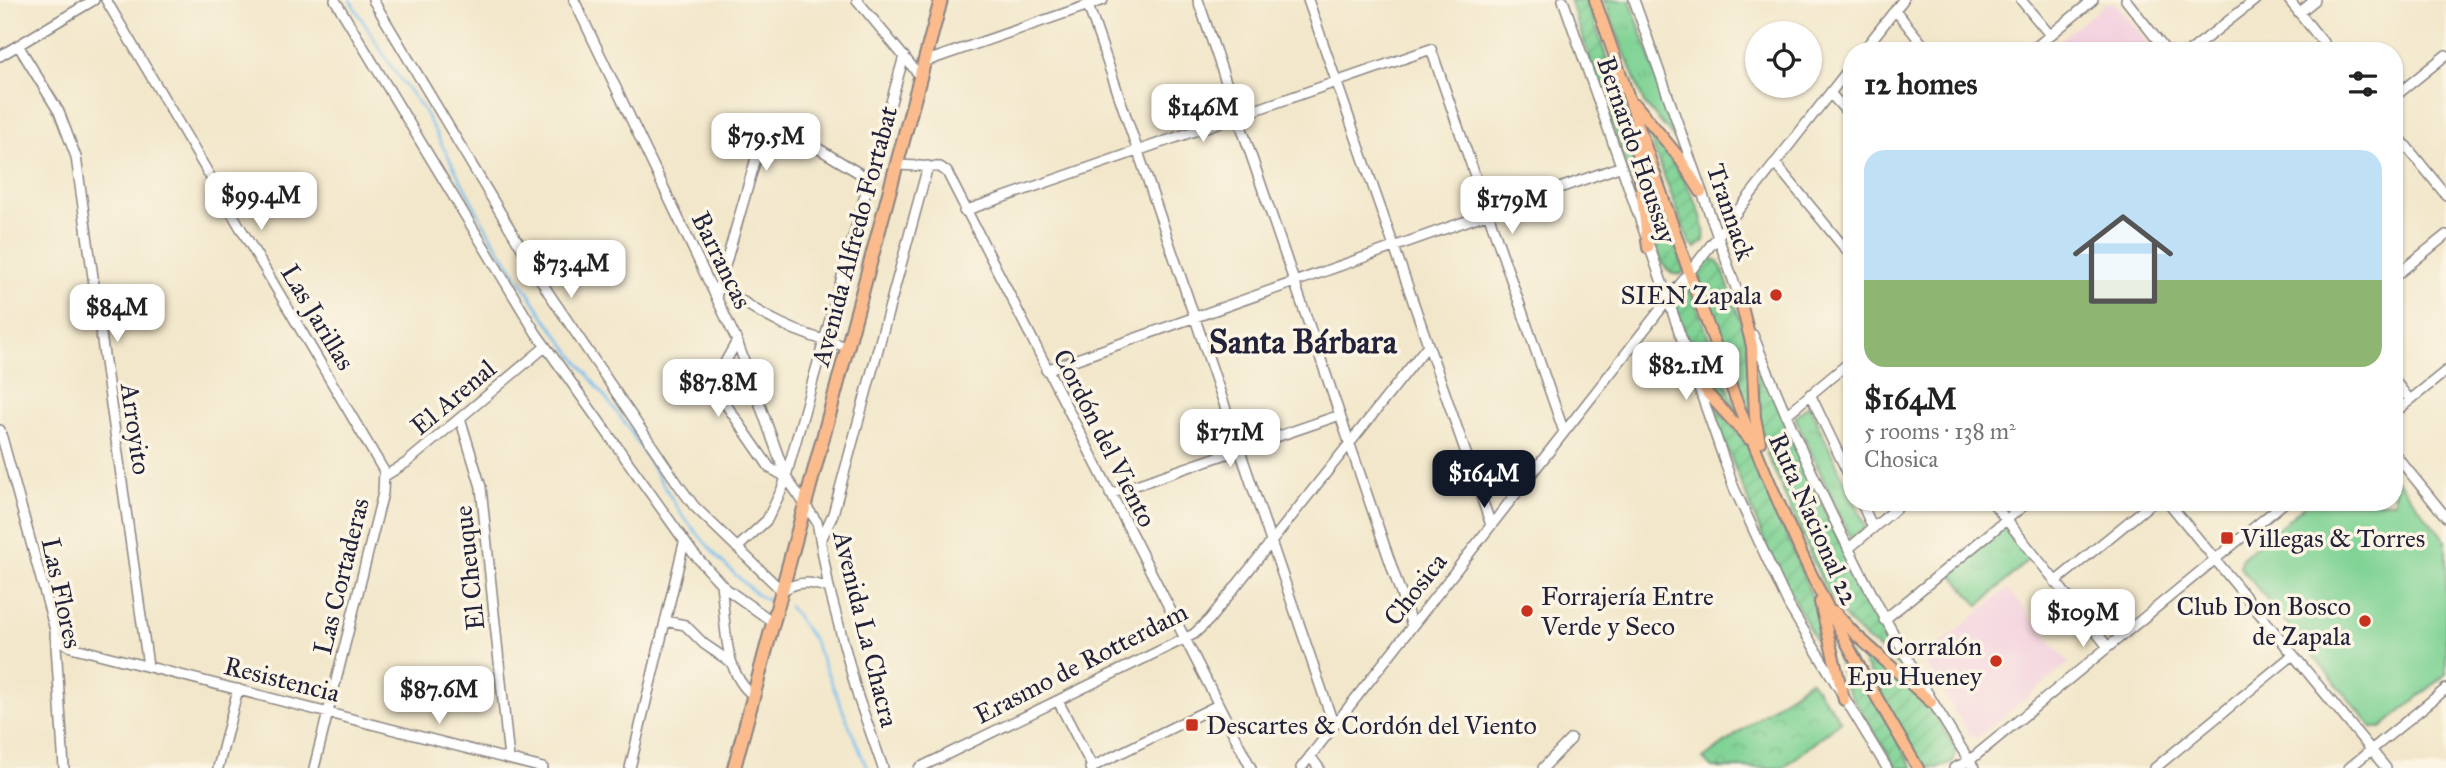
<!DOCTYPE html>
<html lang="en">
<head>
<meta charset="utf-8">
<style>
	body { margin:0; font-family:"IM FELL Great Primer",serif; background:#f6f6f6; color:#222; height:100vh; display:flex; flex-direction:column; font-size:26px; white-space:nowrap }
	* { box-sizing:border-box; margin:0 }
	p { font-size:23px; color:#767676 }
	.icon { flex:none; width:38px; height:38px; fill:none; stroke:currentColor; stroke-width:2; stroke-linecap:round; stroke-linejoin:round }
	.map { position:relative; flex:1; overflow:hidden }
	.panel { position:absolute; left:1843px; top:42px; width:560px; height:469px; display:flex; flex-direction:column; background:#fff; border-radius:28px; box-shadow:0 2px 5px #0004 }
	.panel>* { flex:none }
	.buttons { position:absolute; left:1745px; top:21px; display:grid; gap:14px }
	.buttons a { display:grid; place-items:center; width:77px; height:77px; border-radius:50%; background:#fff; box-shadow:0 2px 5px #0004; font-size:35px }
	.price { position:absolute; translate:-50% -60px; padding:0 16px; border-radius:14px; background:#fff; color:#222; font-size:23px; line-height:46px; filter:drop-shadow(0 2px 4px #0008) }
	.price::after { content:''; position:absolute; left:50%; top:42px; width:21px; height:16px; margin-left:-10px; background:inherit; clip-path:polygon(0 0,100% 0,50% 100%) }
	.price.on { background:#111827; color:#fff }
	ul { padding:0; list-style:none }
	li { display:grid; align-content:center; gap:14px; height:371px; padding:0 21px }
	li span { display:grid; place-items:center; height:217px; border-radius:21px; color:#555 }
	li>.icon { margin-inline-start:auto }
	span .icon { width:126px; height:126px; fill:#fffc; stroke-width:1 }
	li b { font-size:30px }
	h2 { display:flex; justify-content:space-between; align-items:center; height:84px; padding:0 21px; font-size:30px }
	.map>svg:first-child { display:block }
</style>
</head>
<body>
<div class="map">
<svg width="2446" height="768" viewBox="0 0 2446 768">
	<defs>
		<pattern id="grass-tufts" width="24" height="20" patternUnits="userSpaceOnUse" patternTransform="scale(1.75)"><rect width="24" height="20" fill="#80d395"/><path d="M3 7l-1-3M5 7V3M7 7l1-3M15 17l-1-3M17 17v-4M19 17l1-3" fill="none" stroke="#6eb581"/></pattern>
		<pattern id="park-crowns" width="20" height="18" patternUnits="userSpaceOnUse" patternTransform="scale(1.75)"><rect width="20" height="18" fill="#80d395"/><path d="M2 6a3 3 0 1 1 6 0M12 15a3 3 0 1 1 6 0" fill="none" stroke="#6eb581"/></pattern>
		<pattern id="garden-furrows" width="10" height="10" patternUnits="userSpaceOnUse" patternTransform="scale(1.75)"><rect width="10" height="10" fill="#80d395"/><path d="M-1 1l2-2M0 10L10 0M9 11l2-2" fill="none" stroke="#6eb581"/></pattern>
	</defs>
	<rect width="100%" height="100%" fill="#fcf5e5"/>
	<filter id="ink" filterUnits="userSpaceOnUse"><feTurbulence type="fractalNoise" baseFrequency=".0143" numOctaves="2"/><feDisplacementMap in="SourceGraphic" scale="14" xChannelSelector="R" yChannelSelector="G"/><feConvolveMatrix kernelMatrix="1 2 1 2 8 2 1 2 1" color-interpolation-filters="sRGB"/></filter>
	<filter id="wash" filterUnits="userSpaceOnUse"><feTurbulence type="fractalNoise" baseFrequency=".00686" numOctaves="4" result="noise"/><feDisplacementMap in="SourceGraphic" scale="28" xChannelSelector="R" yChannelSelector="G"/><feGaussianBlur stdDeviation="1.57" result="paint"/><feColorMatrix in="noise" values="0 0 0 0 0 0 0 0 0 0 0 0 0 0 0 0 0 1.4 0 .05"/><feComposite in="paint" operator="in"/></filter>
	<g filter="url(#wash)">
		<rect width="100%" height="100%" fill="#f2e7ca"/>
		<!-- built -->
		<path fill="#f3cfdf" d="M2115 3 2155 51H2047L2106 4Z
			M2007 589 2069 663 1978 737 1970 736 1923 659Z"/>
		<!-- grass -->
		<path fill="url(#grass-tufts)" stroke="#517a68" stroke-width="2" d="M1604 0H1630L1681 146 1644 103Z
			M1809 405 1851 495 1852 502H1855L1866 527 1851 540 1795 417Z
			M2006 526 2030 558 1979 606 1950 572Z"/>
		<!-- park -->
		<path fill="url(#park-crowns)" stroke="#517a68" stroke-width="2" d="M1810 680 1841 721 1783 768H1712L1703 759Z"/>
		<!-- garden -->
		<path fill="url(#garden-furrows)" stroke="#517a68" stroke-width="2" d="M1570 0H1587L1630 127 1637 200Z
			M1645 125C1665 151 1709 207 1704 241L1696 248 1689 242Z
			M1642 147 1684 270 1682 274H1672C1644 249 1644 182 1642 147Z
			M1709 259 1716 260 1722 268 1747 339 1752 425 1698 275V270Z
			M1688 284 1743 427 1713 395 1697 369 1674 303Z
			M1756 350C1800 462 1850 571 1910 676L1856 630 1839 610 1825 588 1767 454 1760 424Z
			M1706 396 1745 441 1754 456 1813 599 1830 668 1768 550Z
			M1828 619 1913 768H1897L1845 686Z
			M1844 628 1927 703 1957 749 1953 762 1936 768 1923 767Z"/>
		<!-- pitch -->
		<path fill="#80d395" stroke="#517a68" stroke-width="2" d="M2394 476 2446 541V674L2381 728 2372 727 2240 567 2241 559 2309 502H2394Z"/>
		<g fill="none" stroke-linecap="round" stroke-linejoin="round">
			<!-- stream -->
			<path stroke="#78bfef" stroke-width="2.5" d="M350 0 394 71 423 109 490 235 547 321 628 427 681 514 720 560 756 594 769 601
				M789 606 814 641 867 768"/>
		</g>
	</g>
	<g filter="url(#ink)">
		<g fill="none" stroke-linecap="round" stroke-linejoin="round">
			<defs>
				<path id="minor" d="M106 0 384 471 383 493 314 768
					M335 0 536 333 693 553 725 588 773 622
					M373 0 548 292 680 487 694 506 782 591C799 580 810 582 829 588
					M574 0 737 341 786 477 817 522 829 588 858 697 883 768
					M857 0 920 76
					M1198 0 1412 626
					M1308 0 1491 525
					M1563 0 1734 488 1789 606 1887 768
					M1634 0 1742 305
					M2021 0 2050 35
					M2126 0 2166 51
					M2289 0 2330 51
					M1088 5 1334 726
					M1895 10 1928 51
					M2299 13 2315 0
					M18 45 59 112 76 157 148 666
					M1863 51 1903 0
					M2031 51 2093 0
					M2190 51 2255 0
					M0 56 94 0
					M924 62 1103 0
					M1830 93 1852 118
					M2394 97 2446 55
					M2394 131 2446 195
					M1775 163 1852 257
					M897 165 940 167 947 172 1251 768
					M964 211 1431 49 1564 432
					M2394 277 2446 235
					M721 286C763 318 797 334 848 347
					M716 297 765 127 772 123 779 125 869 179
					M1753 335C1813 486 1885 631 1974 768
					M737 341 719 373 720 396 770 468 786 477
					M1046 370 1619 167
					M2394 380 2410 400
					M1810 394 1852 482
					M2394 413 2446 371
					M1786 415 1852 360
					M460 418 481 487 509 759
					M0 430 55 630 64 768
					M2394 453 2446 517
					M385 476 406 463 545 347
					M1110 494 1340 415
					M1861 502 1873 528
					M1992 502 2108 647
					M2168 502 2386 768
					M821 540 833 514 928 166
					M737 548 767 520 783 487 904 56
					M1848 549 1904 502
					M2055 582 2153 502
					M721 584C726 619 722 673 754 696
					M1884 620 2028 502
					M665 621 685 625 704 644 732 663
					M55 637 71 647 543 768
					M1058 701 1093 768
					M1310 756 1319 768
					M218 768 238 689
					M630 768 684 543
					M919 768 1194 634 1209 620 1428 345
					M1090 768 1218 705
					M1301 768 1852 65
					M1543 768 1571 739
					M1954 768 1969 761 2285 502
					M2155 768 2293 655
					M2349 768 2446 689"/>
				<path id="major" d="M1595 0C1657 175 1712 356 1789 526 1826 610 1871 689 1918 768
					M1636 105 1678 156 1701 192
					M1634 127 1648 248
					M1740 299 1752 346 1755 417 1760 442
					M1688 361 1708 394 1749 439
					M1820 602 1844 700
					M1834 611 1855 634 1931 702"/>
				<path id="highway" d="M734 768 941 0"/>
			</defs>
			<!-- minor casing -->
			<use href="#minor" stroke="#8a8482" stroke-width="12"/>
			<!-- major casing -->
			<use href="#major" stroke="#8a8482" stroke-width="14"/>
			<!-- highway casing -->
			<use href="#highway" stroke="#8a8482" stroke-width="16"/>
			<!-- minor -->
			<use href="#minor" stroke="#fff" stroke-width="9"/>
			<!-- major -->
			<use href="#major" stroke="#fbbb8d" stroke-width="10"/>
			<!-- highway -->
			<use href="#highway" stroke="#fbbb8d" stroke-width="12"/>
		</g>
	</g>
	<!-- markers -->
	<g fill="#c8321e" stroke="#fcf5e5" stroke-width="2.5">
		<circle cx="1776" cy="295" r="7"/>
		<rect x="2220" y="531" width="14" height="14" rx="3.5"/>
		<circle cx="1527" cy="611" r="7"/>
		<circle cx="2365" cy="621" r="7"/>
		<circle cx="1996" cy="661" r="7"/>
		<rect x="1185" y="718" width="14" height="14" rx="3.5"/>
	</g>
	<g text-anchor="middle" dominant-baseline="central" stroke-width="7" stroke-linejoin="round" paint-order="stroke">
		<!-- street labels -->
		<g font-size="26" fill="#22223b" stroke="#fcf5e5">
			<text transform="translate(1637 150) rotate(71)">Bernardo Houssay</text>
			<text transform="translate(1731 212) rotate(71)">Trannack</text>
			<text transform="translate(854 236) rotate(-75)">Avenida Alfredo Fortabat</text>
			<text transform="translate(722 260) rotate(64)">Barrancas</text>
			<text transform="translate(318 317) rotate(59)">Las Jarillas</text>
			<text transform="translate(453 397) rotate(-40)">El Arenal</text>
			<text transform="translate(136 429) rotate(82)">Arroyito</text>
			<text transform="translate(1105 438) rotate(63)">Cordón del Viento</text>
			<text transform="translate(1814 519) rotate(66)">Ruta Nacional 22</text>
			<text transform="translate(469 568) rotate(-96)">El Cheuque</text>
			<text transform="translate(341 576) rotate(-76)">Las Cortaderas</text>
			<text transform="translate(1415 589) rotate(-52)">Chosica</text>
			<text transform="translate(62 593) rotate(78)">Las Flores</text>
			<text transform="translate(866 629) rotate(76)">Avenida La Chacra</text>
			<text transform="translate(1081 663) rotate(-27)">Erasmo de Rotterdam</text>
			<text transform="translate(282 679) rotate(14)">Resistencia</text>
		</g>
		<!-- poi labels -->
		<g font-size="26" fill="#22223b" stroke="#fcf5e5" text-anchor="end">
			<text x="1762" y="295">SIEN Zapala</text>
			<text x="2241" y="538" text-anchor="start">Villegas &amp; Torres</text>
			<text x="1541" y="596" text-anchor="start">Forrajería Entre<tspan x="1541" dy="30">Verde y Seco</tspan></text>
			<text x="2351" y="606">Club Don Bosco<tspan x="2351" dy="30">de Zapala</tspan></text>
			<text x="1982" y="646">Corralón<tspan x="1982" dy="30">Epu Hueney</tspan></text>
			<text x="1206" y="725" text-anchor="start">Descartes &amp; Cordón del Viento</text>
		</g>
		<!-- district labels -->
		<g font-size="33" font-weight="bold" fill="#22223b" stroke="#fcf5e5">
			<text x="1303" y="342">Santa Bárbara</text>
		</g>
	</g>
</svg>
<div class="buttons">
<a><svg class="icon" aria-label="locate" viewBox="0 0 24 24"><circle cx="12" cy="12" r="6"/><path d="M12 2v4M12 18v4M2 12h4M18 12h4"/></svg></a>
</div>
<b class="price" style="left:1203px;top:144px">$146M</b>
<b class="price" style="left:766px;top:173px">$79.5M</b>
<b class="price" style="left:261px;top:232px">$99.4M</b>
<b class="price" style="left:1512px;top:236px">$179M</b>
<b class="price" style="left:571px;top:300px">$73.4M</b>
<b class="price" style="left:117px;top:344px">$84M</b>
<b class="price" style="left:1686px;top:402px">$82.1M</b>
<b class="price" style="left:718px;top:419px">$87.8M</b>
<b class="price" style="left:1230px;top:469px">$171M</b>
<b class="price on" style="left:1484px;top:510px">$164M</b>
<b class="price" style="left:2083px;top:649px">$109M</b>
<b class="price" style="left:439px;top:726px">$87.6M</b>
<section class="panel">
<h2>12 homes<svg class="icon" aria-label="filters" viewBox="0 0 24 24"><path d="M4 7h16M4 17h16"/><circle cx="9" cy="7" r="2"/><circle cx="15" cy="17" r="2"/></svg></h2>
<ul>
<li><span style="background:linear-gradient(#bfe0f5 60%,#8fb573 0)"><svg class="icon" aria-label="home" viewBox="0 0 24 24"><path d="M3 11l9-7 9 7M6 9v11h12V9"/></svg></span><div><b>$164M</b><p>5 rooms · 138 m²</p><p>Chosica</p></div></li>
</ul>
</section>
</div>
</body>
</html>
